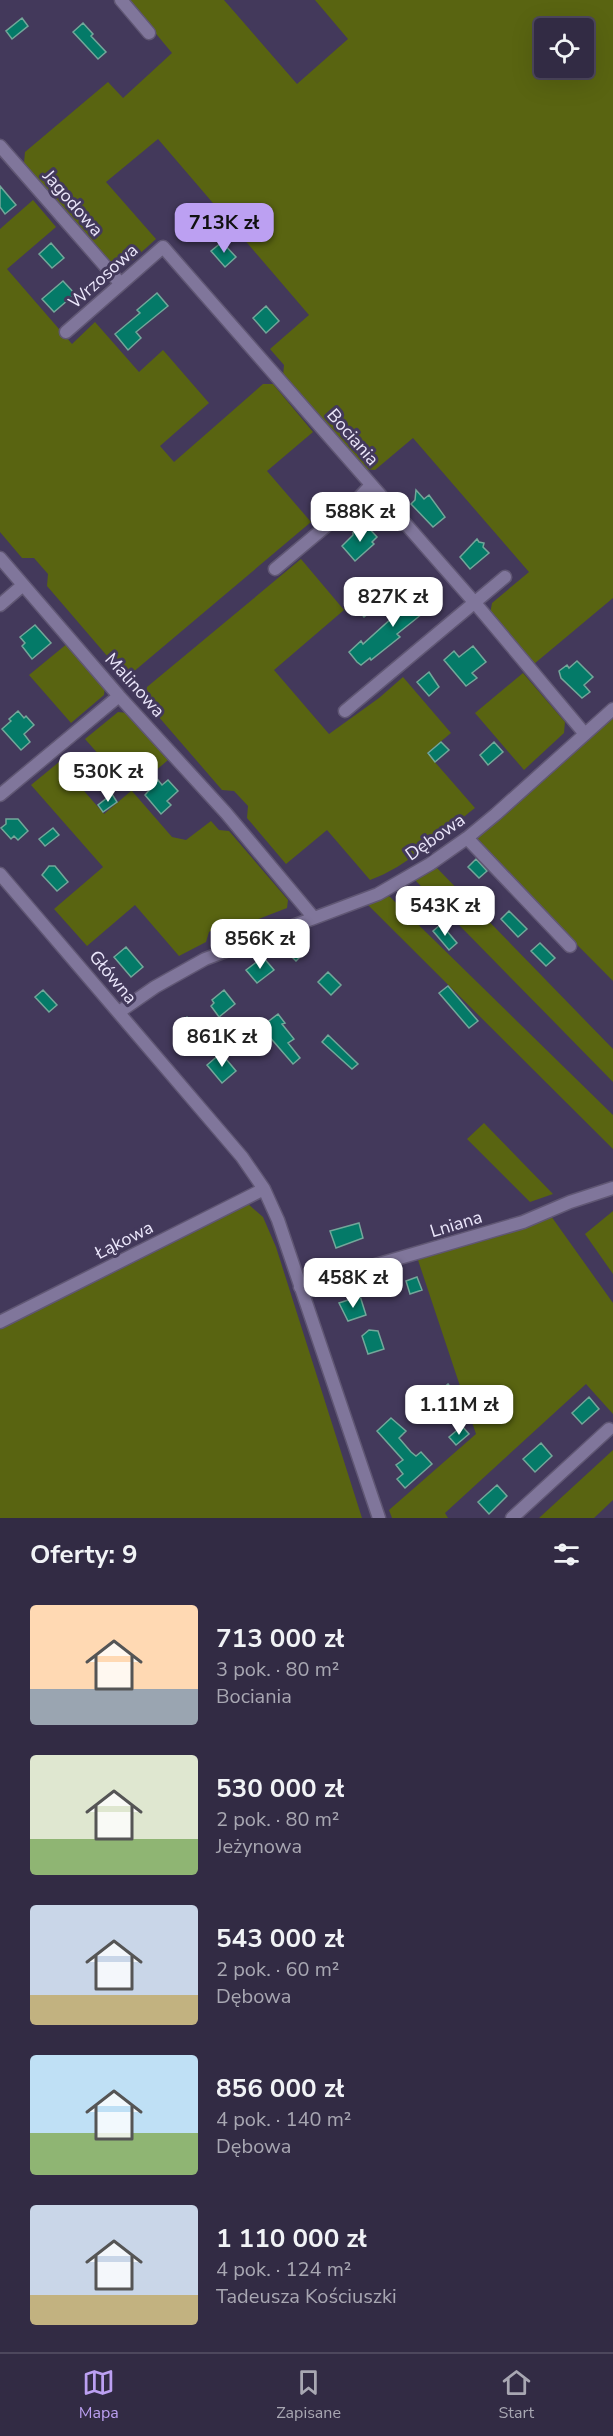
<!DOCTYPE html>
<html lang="pl">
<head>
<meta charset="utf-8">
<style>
	body { margin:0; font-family:"Nunito Sans",sans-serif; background:#3d374f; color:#f1f3f6; height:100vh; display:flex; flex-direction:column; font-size:22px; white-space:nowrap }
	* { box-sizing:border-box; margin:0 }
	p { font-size:20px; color:#a8a7b2 }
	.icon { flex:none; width:33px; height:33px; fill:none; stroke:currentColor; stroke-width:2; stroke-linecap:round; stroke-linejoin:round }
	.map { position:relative; height:1518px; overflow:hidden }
	.sheet { display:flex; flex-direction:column; background:#322b44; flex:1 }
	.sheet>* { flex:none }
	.buttons { position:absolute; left:534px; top:18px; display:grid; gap:12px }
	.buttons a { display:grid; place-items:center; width:60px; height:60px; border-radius:6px; background:#322b44; box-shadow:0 6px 24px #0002,0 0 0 2px #4d475d; font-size:30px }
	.price { position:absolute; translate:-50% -51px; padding:0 14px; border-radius:12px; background:#fff; color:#222; font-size:20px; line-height:39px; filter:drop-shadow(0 2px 3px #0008) }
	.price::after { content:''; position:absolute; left:50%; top:36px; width:18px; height:14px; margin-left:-9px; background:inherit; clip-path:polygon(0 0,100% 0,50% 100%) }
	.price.on { background:#bca0f2; color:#111 }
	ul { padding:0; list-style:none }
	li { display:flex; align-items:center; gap:18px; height:150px; padding:0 30px }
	li span { display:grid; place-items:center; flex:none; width:168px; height:120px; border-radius:6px; color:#555 }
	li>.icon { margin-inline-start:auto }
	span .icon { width:72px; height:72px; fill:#fffc; stroke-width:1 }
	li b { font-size:26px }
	h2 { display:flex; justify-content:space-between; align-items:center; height:72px; padding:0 30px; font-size:26px }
	.dock { display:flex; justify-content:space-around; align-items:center; height:84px; border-top:2px solid #4d475d; background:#322b44; font-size:16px; color:#a8a7b2 }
	.dock a { display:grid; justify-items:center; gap:3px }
	.dock .on { color:#bca0f2 }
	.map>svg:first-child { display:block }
</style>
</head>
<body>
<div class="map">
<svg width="613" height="1518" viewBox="0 0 613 1518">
	<rect width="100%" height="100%" fill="#43395b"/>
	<!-- green -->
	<path fill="#596411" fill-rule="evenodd" d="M128 0H224L297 84 348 39 315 0H613V598L534 664 490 614 492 603 529 572 413 438 375 470 364 469 283 376 284 365 270 349 309 315 158 139 106 182 156 239 125 267H114L24 163 25 152 108 82 123 98 172 53ZM544 28H584V68H544Z
		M33 200 56 227 7 269 72 344 95 322 139 372 163 350 209 403 160 446 174 462 263 384H273L313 432 267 471 311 522 132 673 120 671 47 586 48 574 34 558H22L0 532V229Z
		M301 559 344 610 274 670 329 734 379 698 403 677 451 733 427 753 475 808C444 832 407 867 370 880L327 830 286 864 247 818 248 806 234 791 222 790 145 701 147 687Z
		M68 643 105 686 104 695 71 723 29 675Z
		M523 673 565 722 564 733 524 770 475 713Z
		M118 712 128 713 168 760 132 791 172 837 186 840 211 821 219 830 229 831 288 900 287 908 230 930 221 925 209 932 206 942 179 956 135 905 87 946 54 909 103 867 31 785 59 762 104 814 131 791 85 739Z
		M613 716V981L473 840Z
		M435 866 613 1049V1082L415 880Z
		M389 896 613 1115V1149L367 904Z
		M484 1123 553 1194 530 1202 467 1139Z
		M247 1203 263 1217 276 1247 362 1518H0V1324Z
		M613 1211V1274L585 1234Z
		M551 1216 613 1303V1414L586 1384 445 1513 448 1518H392L389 1510 476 1434 418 1260Z
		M613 1450V1500L594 1518H539Z"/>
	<!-- building -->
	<path fill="#047a68" stroke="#73a79a" stroke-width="1.5" d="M22 18 28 26 12 39 6 31Z
		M83 23 93 34 91 36 106 52 98 59 73 32Z
		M0 186 16 205 5 214 0 207Z
		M222 242 236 257 225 267 211 251Z
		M51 243 64 258 52 268 39 254Z
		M63 281 75 294 54 312 42 299Z
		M157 293 168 306 136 332 141 338 128 350 115 334 140 313 137 310Z
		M266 306 279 321 266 333 253 318Z
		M416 490 424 499 429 495 445 517 433 527 411 504 415 500Z
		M366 525 377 537 372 542 374 544 355 561 342 546 353 535V532H358Z
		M477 539 479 542 484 543 483 547 489 553 470 569 460 557Z
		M425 588 437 602 397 634 400 637 371 660 370 658 361 665 357 662 349 652 361 641 363 644Z
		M370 596 378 606 364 617 356 607Z
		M35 625 51 643 32 659 22 646 25 643 20 637Z
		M473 646 486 662 472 673 477 678 466 686 444 660 454 651 459 657Z
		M577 661 593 677 584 685 590 692 582 698 561 678 559 671 567 665 569 668Z
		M429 672 439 687 429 696 417 682Z
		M18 711 24 718 26 716 34 725 24 734 30 742 21 750 2 729 11 721 9 719Z
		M441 742 449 750 435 762 428 753Z
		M494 742 503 752 488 765 480 755Z
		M88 755 99 767 95 770 96 772 85 782 74 769Z
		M158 780 162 785 168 780 178 791 167 801 171 805 161 814 145 795Z
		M112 794 117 802 103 812 98 805Z
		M6 819H18L28 831 18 840 14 836 11 839 1 828 6 824Z
		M53 828 59 835 45 846 39 839Z
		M476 859 487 871 479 878 468 867Z
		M49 866H55L68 882 57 891 42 875Z
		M509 911 527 929 518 937 501 919Z
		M441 924 457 943 449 950 433 931Z
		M540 943 555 958 546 966 531 951Z
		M296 945 304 953 296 961 288 953Z
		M126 947 143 967 131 977 114 957Z
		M263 957 274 970 257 983 246 970Z
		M328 972 341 985 331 995 318 982Z
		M448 986 478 1021 469 1028 439 993Z
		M43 990 57 1005 49 1012 35 997Z
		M224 990 235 1004 219 1017 211 1006 214 1003 212 1000Z
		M278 1014 285 1023 282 1024 294 1039 288 1043 300 1058 293 1064 261 1027Z
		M187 1017 205 1038 196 1046 178 1025Z
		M328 1035 358 1064 352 1069 322 1042Z
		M221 1053 236 1071 222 1083 207 1065Z
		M359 1223 363 1238 336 1248 330 1231Z
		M417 1277 422 1290 410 1294 406 1281Z
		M360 1296 366 1315 348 1321 339 1303Z
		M369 1330 378 1331 384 1349 368 1354 362 1336Z
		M448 1384 456 1394 446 1403 437 1393Z
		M589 1397 599 1409 582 1424 572 1413Z
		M391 1418 406 1431 399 1438 411 1452 416 1456 421 1452 432 1464 405 1488 397 1479 403 1474 396 1465 403 1460 377 1431Z
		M462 1426 469 1434 456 1445 449 1437Z
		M541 1443 552 1456 535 1472 523 1459Z
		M497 1485 507 1496 489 1514 478 1502Z"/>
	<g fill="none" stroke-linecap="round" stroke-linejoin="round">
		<defs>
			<path id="minor" d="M121 0 149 33
				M0 146 120 283
				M66 332 163 247 475 603 585 734
				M0 558 119 696 226 813 314 918
				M275 569 356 501 371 485
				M0 605 23 585
				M345 711 505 577
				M0 795 119 696
				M467 838 570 946
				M0 874 242 1157 264 1189 278 1220 379 1518
				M119 1012 155 987 205 959 378 894 430 864 467 838 496 814 613 709
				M300 1287 523 1222 570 1202 613 1188
				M0 1322 264 1189
				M512 1518 609 1429"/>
		</defs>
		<!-- minor casing -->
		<use href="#minor" stroke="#605774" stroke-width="15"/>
		<!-- minor -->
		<use href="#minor" stroke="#80769b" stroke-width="12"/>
	</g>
	<g text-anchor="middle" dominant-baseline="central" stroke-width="6" stroke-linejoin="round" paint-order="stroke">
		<!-- street labels -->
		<g font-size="18" fill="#ebe6fb" stroke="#43395b">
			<text transform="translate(73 203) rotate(49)">Jagodowa</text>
			<text transform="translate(103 276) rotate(-42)">Wrzosowa</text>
			<text transform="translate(353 437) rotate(49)">Bociania</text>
			<text transform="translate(135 685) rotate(48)">Malinowa</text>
			<text transform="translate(435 837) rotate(-35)">Dębowa</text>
			<text transform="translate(113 977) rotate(50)">Główna</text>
			<text transform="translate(456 1224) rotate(-17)">Lniana</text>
			<text transform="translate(124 1240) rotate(-27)">Łąkowa</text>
		</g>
	</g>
</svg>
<div class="buttons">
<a><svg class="icon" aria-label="locate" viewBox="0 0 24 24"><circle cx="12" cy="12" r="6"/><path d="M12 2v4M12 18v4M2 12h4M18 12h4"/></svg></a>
</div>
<b class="price on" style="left:224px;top:254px">713K zł</b>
<b class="price" style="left:360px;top:543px">588K zł</b>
<b class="price" style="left:393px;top:628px">827K zł</b>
<b class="price" style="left:108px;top:803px">530K zł</b>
<b class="price" style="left:445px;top:937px">543K zł</b>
<b class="price" style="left:260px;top:970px">856K zł</b>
<b class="price" style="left:222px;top:1068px">861K zł</b>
<b class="price" style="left:353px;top:1309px">458K zł</b>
<b class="price" style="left:459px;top:1436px">1.11M zł</b>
</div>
<section class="sheet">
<h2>Oferty: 9<svg class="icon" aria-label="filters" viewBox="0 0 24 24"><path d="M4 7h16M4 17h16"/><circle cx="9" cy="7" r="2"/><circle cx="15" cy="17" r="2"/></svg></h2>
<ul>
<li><span style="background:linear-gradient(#ffd9b3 70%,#9aa5b1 0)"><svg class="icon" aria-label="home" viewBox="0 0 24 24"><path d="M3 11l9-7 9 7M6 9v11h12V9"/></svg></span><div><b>713 000 zł</b><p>3 pok. · 80 m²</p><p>Bociania</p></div></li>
<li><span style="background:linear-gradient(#dfe7d0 70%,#8fb573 0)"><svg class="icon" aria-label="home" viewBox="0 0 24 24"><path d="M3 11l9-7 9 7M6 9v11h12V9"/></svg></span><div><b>530 000 zł</b><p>2 pok. · 80 m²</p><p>Jeżynowa</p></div></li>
<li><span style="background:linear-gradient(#c9d6e8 75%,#c2b280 0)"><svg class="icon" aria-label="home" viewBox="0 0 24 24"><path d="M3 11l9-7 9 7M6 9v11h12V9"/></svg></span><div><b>543 000 zł</b><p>2 pok. · 60 m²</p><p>Dębowa</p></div></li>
<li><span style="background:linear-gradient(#bfe0f5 65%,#8fb573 0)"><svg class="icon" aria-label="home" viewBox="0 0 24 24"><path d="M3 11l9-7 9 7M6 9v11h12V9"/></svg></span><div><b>856 000 zł</b><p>4 pok. · 140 m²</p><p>Dębowa</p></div></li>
<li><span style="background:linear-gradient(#c9d6e8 75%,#c2b280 0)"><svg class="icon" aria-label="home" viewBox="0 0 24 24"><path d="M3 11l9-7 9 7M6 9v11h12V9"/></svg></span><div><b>1 110 000 zł</b><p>4 pok. · 124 m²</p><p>Tadeusza Kościuszki</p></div></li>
</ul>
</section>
<nav class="dock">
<a class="on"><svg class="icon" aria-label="map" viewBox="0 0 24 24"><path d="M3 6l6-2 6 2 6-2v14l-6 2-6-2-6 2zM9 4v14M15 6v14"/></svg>Mapa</a>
<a><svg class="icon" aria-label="saved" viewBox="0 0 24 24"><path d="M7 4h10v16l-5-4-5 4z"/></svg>Zapisane</a>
<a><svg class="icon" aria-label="home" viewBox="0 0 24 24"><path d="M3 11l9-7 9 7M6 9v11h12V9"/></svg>Start</a>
</nav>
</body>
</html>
